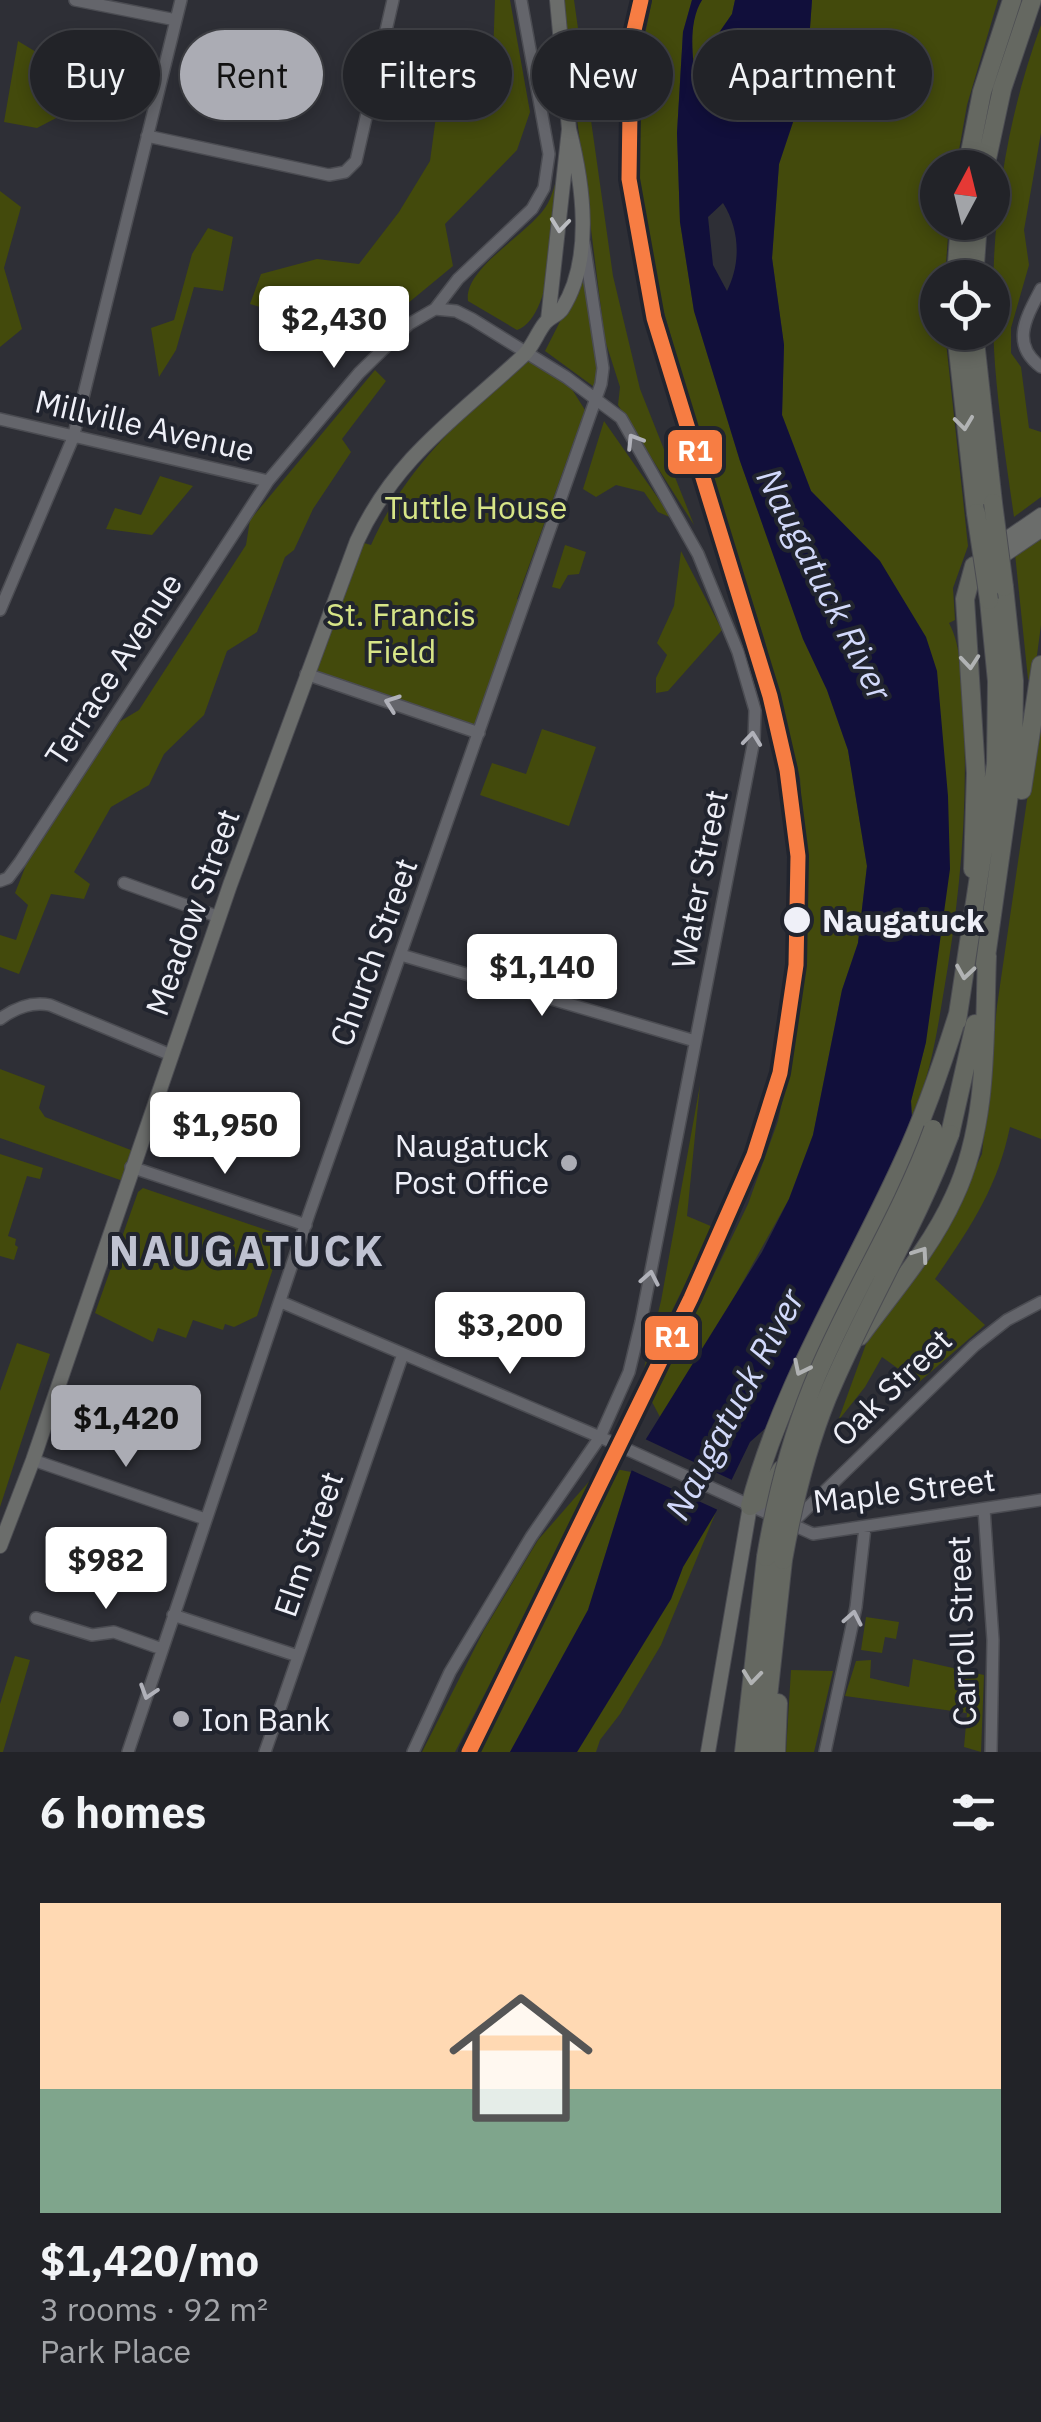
<!DOCTYPE html>
<html lang="en">
<head>
<meta charset="utf-8">
<style>
	body { margin:0; font-family:"IBM Plex Sans",sans-serif; background:#2e2f34; color:#f1f3f6; height:100vh; display:flex; flex-direction:column; font-size:38px; white-space:nowrap }
	* { box-sizing:border-box; margin:0 }
	p { font-size:32px; color:#a2a4a8 }
	.icon { flex:none; width:55px; height:55px; fill:none; stroke:currentColor; stroke-width:2; stroke-linecap:round; stroke-linejoin:round }
	.map { position:relative; height:1752px; overflow:hidden }
	.panel { display:flex; flex-direction:column; background:#222328; flex:1 }
	.panel>* { flex:none }
	.guide { position:absolute; left:30px; top:30px; width:982px; height:90px; display:flex; gap:20px }
	.needle { width:65px; rotate:7deg }
	.controls { position:absolute; left:920px; top:150px; display:grid; gap:20px }
	.controls a { display:grid; place-items:center; width:90px; height:90px; border-radius:50%; background:#222328; box-shadow:0 5px 15px #0003,0 0 0 2px #3f4045; font-size:50px }
	.price { position:absolute; translate:-50% -85px; padding:0 22px; border-radius:10px; background:#fff; color:#222; font-size:32px; line-height:65px; filter:drop-shadow(0 2px 5px #0008) }
	.price::after { content:''; position:absolute; left:50%; top:60px; width:30px; height:22px; margin-left:-15px; background:inherit; clip-path:polygon(0 0,100% 0,50% 100%) }
	.price.current { background:#abacb4; color:#111 }
	ul { padding:0; list-style:none }
	li { display:grid; align-content:center; gap:20px; height:530px; padding:0 40px }
	li span { display:grid; place-items:center; height:310px; border-radius:0px; color:#555 }
	li>.icon { margin-inline-start:auto }
	span .icon { width:180px; height:180px; fill:#fffc; stroke-width:1 }
	li b { font-size:42px }
	h2 { display:flex; justify-content:space-between; align-items:center; height:120px; padding:0 40px; font-size:42px }
	.tag { padding:0 35px; border-radius:45px; background:#222328; box-shadow:0 5px 15px #0003,0 0 0 2px #3f4045; font-size:35px; line-height:90px }
	.tag.current { background:#abacb4; color:#111 }
	.map>svg:first-child { display:block }
</style>
</head>
<body>
<div class="map">
<svg width="1041" height="1752" viewBox="0 0 1041 1752">
	<rect width="100%" height="100%" fill="#2e2f36"/>
	<!-- green -->
	<path fill="#434a0c" d="M495 0H510L530 112 517 150 445 224 453 266 367 337 250 304 261 274 317 259 359 264 399 212 430 161 440 87 492 84Z
		M562 0H574L613 276 640 389 694 525 618 405 620 387 605 340Z
		M652 0H692L683 32 677 133 680 222 694 311 740 461 803 639 827 690 848 750 867 866 858 943 842 990 813 1135 789 1199 722 1319 660 1417 652 1402 748 1204 778 1121 797 1029 806 885 800 778 764 638 710 474 661 302 638 189V69Z
		M702 0H735L732 14 709 48 696 84C693 58 687 23 702 0Z
		M812 0H998L967 105 956 167 938 168V222L949 223 945 277 938 278V332L945 333 968 546 953 588 955 620 949 623C962 648 961 678 963 706 969 804 960 900 943 996 936 1038 930 1077 912 1115L911 1101 926 1042 880 561 811 491 782 415 784 345 772 258 779 164 806 83Z
		M1041 25V133L1024 230 1029 265 1011 328V353L1021 367 1029 428 1041 432V497L1014 517C1007 467 999 416 995 365 987 250 1001 133 1041 25Z
		M18 41 89 84V101L37 128 4 122Z
		M559 172C555 208 555 317 517 330L468 301C463 267 533 232 548 203 553 194 555 182 559 172Z
		M0 191 21 207 4 268 22 329 0 347Z
		M208 228 233 237 223 291 194 287 176 350 159 377 151 328 174 320 192 254Z
		M584 264 600 377 597 389 545 351 574 294Z
		M530 358 568 383 585 410 517 599 528 604 480 734 306 674 357 541 371 545C404 469 467 411 530 358Z
		M375 370 386 381 342 439 351 452 313 509 294 550 285 557 257 632 227 651 204 715 164 754 149 785 111 807 74 872 90 884 84 899 51 894 19 974 0 967V935L16 940 28 905 15 893 26 865 119 722 139 710 246 545 250 520Z
		M604 421 672 518 658 512 644 492 616 485 596 497 583 489Z
		M160 476 193 486 152 535 106 529 115 508 141 515Z
		M1041 535V625L1033 685 1028 679 1015 554Z
		M565 545 586 552 579 574 568 575 560 589 552 587Z
		M681 551 722 630 668 691 656 693V678L667 655 657 643 674 606Z
		M1041 704V1139L1010 1127C997 1189 970 1228 935 1279L985 1325 918 1383 882 1357 865 1387 838 1421 866 1344 938 1243 982 1154 997 1006Z
		M542 729 596 747 569 826 480 795 492 763 526 774Z
		M0 1069 45 1086 39 1108 45 1117 136 1152 126 1182 0 1138Z
		M700 1085 687 1216 713 1227 644 1368 661 1301Z
		M0 1154 43 1168 40 1179 27 1176 8 1236 16 1239 15 1245 18 1247 14 1260 0 1256Z
		M143 1188 284 1236 257 1316 234 1327 225 1324 223 1330 193 1320 186 1338 158 1328 153 1342 95 1313 138 1192Z
		M17 1343 50 1354 0 1507V1391Z
		M611 1468 631 1472 588 1610 510 1752H477Z
		M600 1469 455 1752H422L484 1630 538 1540Z
		M716 1512 661 1645 620 1714 600 1740 596 1752H577L671 1599 683 1567Z
		M866 1617 899 1622 896 1639 885 1637 882 1653 861 1650Z
		M15 1656 30 1660 3 1752H0V1704Z
		M913 1659 984 1675 981 1752 964 1747 967 1713 845 1696 856 1661 871 1660 870 1678 909 1687Z
		M791 1670 833 1671 814 1752H786Z"/>
	<!-- water -->
	<path fill="#110f3b" fill-rule="evenodd" d="M692 0H702C688 22 692 57 696 81L709 47 732 14 735 0H812L806 83 779 164 772 258 784 345 782 415 811 491 880 561 926 637 937 671 948 796 950 869 926 1042 911 1101 912 1123 777 1418 750 1442 716 1512 683 1567 671 1599 577 1752H510L588 1610 631 1472 646 1439 762 1252 789 1199 813 1135 842 990 858 943 867 866 848 750 827 690 803 639 740 461 694 311 680 222 677 133 683 32ZM723 203C740 230 741 263 727 291L713 265 708 217Z"/>
	<!-- pier -->
	<path fill="#2e2f36" d="M645 1439 732 1480 718 1510 631 1470Z"/>
	<g fill="none" stroke-linecap="round" stroke-linejoin="round">
		<defs>
			<path id="minor" d="M75 0 176 20
				M147 136 329 175 345 172 356 161 393 0
				M1041 289C1026 318 1010 344 1041 367
				M435 309 458 279 532 209 544 188 549 154 521 0
				M0 419 268 481
				M0 610 73 438 181 0
				M306 674 479 733
				M0 881 8 878 20 862 268 481 359 373 409 324 435 309 456 311 472 319 566 377 621 418 698 554 738 652 755 710 754 740 641 1322 629 1372 600 1437 531 1537 450 1672 413 1752
				M124 883 219 917
				M401 955 695 1041
				M0 1019C15 1008 31 1001 50 1005L171 1055
				M131 1167 306 1225
				M281 1302 600 1437 813 1534 1041 1500
				M33 1460 205 1519
				M984 1509 993 1640 991 1752
				M793 1522 974 1346 1007 1320 1041 1302
				M173 1615 298 1656
				M36 1618 92 1635 114 1632 162 1649
				M128 1752 309 1214 601 384 603 368 584 243
				M265 1752 403 1354
				M825 1752 856 1607 865 1527"/>
			<path id="major" d="M548 320 569 129 557 0
				M993 548 1041 515
				M994 562 1041 530
				M0 1546 33 1460 230 885 357 541C396 456 459 416 524 355 533 346 537 333 545 323 550 317 558 315 562 309 594 259 583 183 569 129
				M708 1752 750 1506"/>
			<path id="highway" d="M967 168 982 92 1012 0
				M985 168 1002 89 1032 0
				M956 278 960 222
				M974 278 978 222
				M956 332 976 513
				M974 332 993 503
				M1022 790 1041 665
				M973 869 976 773 965 599 974 566
				M985 964 1013 766 1014 681 1004 587
				M957 1021 996 764 997 681 989 600
				M950 1134 975 1024
				M860 1336C893 1291 931 1248 954 1197 989 1123 984 1035 987 956
				M750 1506 765 1497 781 1470
				M750 1506C782 1385 850 1278 902 1164 925 1115 942 1065 958 1014
				M744 1752 766 1557
				M762 1752 783 1560
				M776 1752 778 1703"/>
		</defs>
		<!-- minor casing -->
		<use href="#minor" stroke="#4b4c52" stroke-width="14"/>
		<!-- major casing -->
		<use href="#major" stroke="#4b4c52" stroke-width="16"/>
		<!-- highway casing -->
		<use href="#highway" stroke="#4b4c52" stroke-width="20"/>
		<!-- minor -->
		<use href="#minor" stroke="#64656b" stroke-width="11"/>
		<!-- major -->
		<use href="#major" stroke="#6b6d6b" stroke-width="14"/>
		<!-- highway -->
		<use href="#highway" stroke="#656861" stroke-width="18"/>
		<defs>
			<path id="highway-bridge" d="M993 503 1004 587
				M976 513 989 600
				M766 1557C776 1498 790 1442 812 1387 848 1298 901 1218 933 1129
				M783 1560C793 1504 806 1450 827 1398 864 1308 916 1226 950 1134"/>
		</defs>
		<!-- highway-bridge casing -->
		<use href="#highway-bridge" stroke="#4b4c52" stroke-width="20" stroke-linecap="butt"/>
		<!-- highway-bridge -->
		<use href="#highway-bridge" stroke="#656861" stroke-width="18"/>
		<defs>
			<path id="rail-1" d="M469 1752 691 1298 754 1155 780 1073 796 965 798 856 787 770 770 696 654 318 629 179 631 43 641 0"/>
		</defs>
		<!-- rail-1 casing -->
		<use href="#rail-1" stroke="#21242e" stroke-width="22"/>
		<!-- rail-1 -->
		<use href="#rail-1" stroke="#f77d43" stroke-width="15"/>
	</g>
	<!-- one-way arrows -->
	<defs><path id="oneway-chevron" d="M-2-3.5L2.5 0L-2 3.5" fill="none" stroke-width="1.6" stroke-linecap="round" stroke-linejoin="round" transform="scale(2.5)"/></defs>
	<use stroke="#babcc0" href="#oneway-chevron" transform="translate(560 225) rotate(96)"/>
	<g stroke="#b1b3b4">
		<use href="#oneway-chevron" transform="translate(964 423) rotate(83)"/>
		<use href="#oneway-chevron" transform="translate(970 662) rotate(85)"/>
		<use href="#oneway-chevron" transform="translate(965 972) rotate(99)"/>
		<use href="#oneway-chevron" transform="translate(921 1254) rotate(-55)"/>
		<use href="#oneway-chevron" transform="translate(801 1368) rotate(116)"/>
		<use href="#oneway-chevron" transform="translate(752 1677) rotate(96)"/>
	</g>
	<g stroke="#b0b1b9">
		<use href="#oneway-chevron" transform="translate(634 441) rotate(-122)"/>
		<use href="#oneway-chevron" transform="translate(392 703) rotate(-160)"/>
		<use href="#oneway-chevron" transform="translate(752 739) rotate(-84)"/>
		<use href="#oneway-chevron" transform="translate(650 1278) rotate(-79)"/>
		<use href="#oneway-chevron" transform="translate(853 1618) rotate(-79)"/>
		<use href="#oneway-chevron" transform="translate(148 1692) rotate(108)"/>
	</g>
	<!-- markers -->
	<circle fill="#eff0f8" stroke="#21242e" stroke-width="4" cx="797" cy="920" r="15"/>
	<g fill="#abacb4" stroke="#21242e" stroke-width="4">
		<circle cx="569" cy="1163" r="10"/>
		<circle cx="181" cy="1719" r="10"/>
	</g>
	<g text-anchor="middle" dominant-baseline="central" stroke-width="8" stroke-linejoin="round" paint-order="stroke">
		<!-- street labels -->
		<g font-size="32" fill="#eff0f8" stroke="#21242e">
			<text transform="translate(145 425) rotate(13)">Millville Avenue</text>
			<text transform="translate(113 669) rotate(-57)">Terrace Avenue</text>
			<text transform="translate(699 879) rotate(-79)">Water Street</text>
			<text transform="translate(192 912) rotate(-70)">Meadow Street</text>
			<text transform="translate(373 952) rotate(-70)">Church Street</text>
			<text transform="translate(891 1387) rotate(-44)">Oak Street</text>
			<text transform="translate(904 1490) rotate(-7)">Maple Street</text>
			<text transform="translate(308 1544) rotate(-71)">Elm Street</text>
			<text transform="translate(961 1631) rotate(-92)">Carroll Street</text>
		</g>
		<!-- park labels -->
		<g font-size="32" fill="#d7e587" stroke="#21242e">
			<text x="476" y="507">Tuttle House</text>
			<text x="401" y="614">St. Francis<tspan x="401" dy="37">Field</tspan></text>
		</g>
		<!-- stop labels -->
		<g font-size="32" font-weight="bold" fill="#eff0f8" stroke="#21242e" text-anchor="start">
			<text x="822" y="920">Naugatuck</text>
		</g>
		<!-- poi labels -->
		<g font-size="32" fill="#eff0f8" stroke="#21242e" text-anchor="end">
			<text x="549" y="1145">Naugatuck<tspan x="549" dy="37">Post Office</tspan></text>
			<text x="201" y="1719" text-anchor="start">Ion Bank</text>
		</g>
		<!-- water labels -->
		<g font-size="35" font-style="italic" fill="#d2d9fb" stroke="#21242e">
			<text transform="translate(825 584) rotate(63)">Naugatuck River</text>
			<text transform="translate(734 1404) rotate(-62)">Naugatuck River</text>
		</g>
		<!-- district labels -->
		<g font-size="42" font-weight="bold" letter-spacing="2.5" fill="#bfc2d1" stroke="#21242e">
			<text x="247" y="1250">NAUGATUCK</text>
		</g>
	</g>
	<g stroke="#21242e" stroke-width="4">
		<rect x="666" y="428" width="58" height="48" rx="10" fill="#f77d43"/>
		<rect x="643" y="1314" width="57" height="48" rx="10" fill="#f77d43"/>
	</g>
	<g font-size="28" text-anchor="middle" font-weight="bold" fill="#fff">
		<text x="695" y="461">R1</text>
		<text x="672" y="1347">R1</text>
	</g>
</svg>
<div class="controls">
<a><svg class="needle" viewBox="-14 -14 28 28"><path d="M0-13l5 13h-10z" fill="#e53935"/><path d="M0 13l5-13h-10z" fill="#a2a4a8"/></svg></a>
<a><svg class="icon" aria-label="locate" viewBox="0 0 24 24"><circle cx="12" cy="12" r="6"/><path d="M12 2v4M12 18v4M2 12h4M18 12h4"/></svg></a>
</div>
<b class="price" style="left:334px;top:371px">$2,430</b>
<b class="price" style="left:542px;top:1019px">$1,140</b>
<b class="price" style="left:225px;top:1177px">$1,950</b>
<b class="price" style="left:510px;top:1377px">$3,200</b>
<b class="price current" style="left:126px;top:1470px">$1,420</b>
<b class="price" style="left:106px;top:1612px">$982</b>
<div class="guide">
<a class="tag">Buy</a>
<a class="tag current">Rent</a>
<a class="tag">Filters</a>
<a class="tag">New</a>
<a class="tag">Apartment</a>
</div>
</div>
<section class="panel">
<h2>6 homes<svg class="icon" aria-label="filters" viewBox="0 0 24 24"><path d="M4 7h16M4 17h16"/><circle cx="9" cy="7" r="2"/><circle cx="15" cy="17" r="2"/></svg></h2>
<ul>
<li><span style="background:linear-gradient(#ffd9b3 60%,#7fa58c 0)"><svg class="icon" aria-label="home" viewBox="0 0 24 24"><path d="M3 11l9-7 9 7M6 9v11h12V9"/></svg></span><div><b>$1,420/mo</b><p>3 rooms · 92 m²</p><p>Park Place</p></div></li>
</ul>
</section>
</body>
</html>
